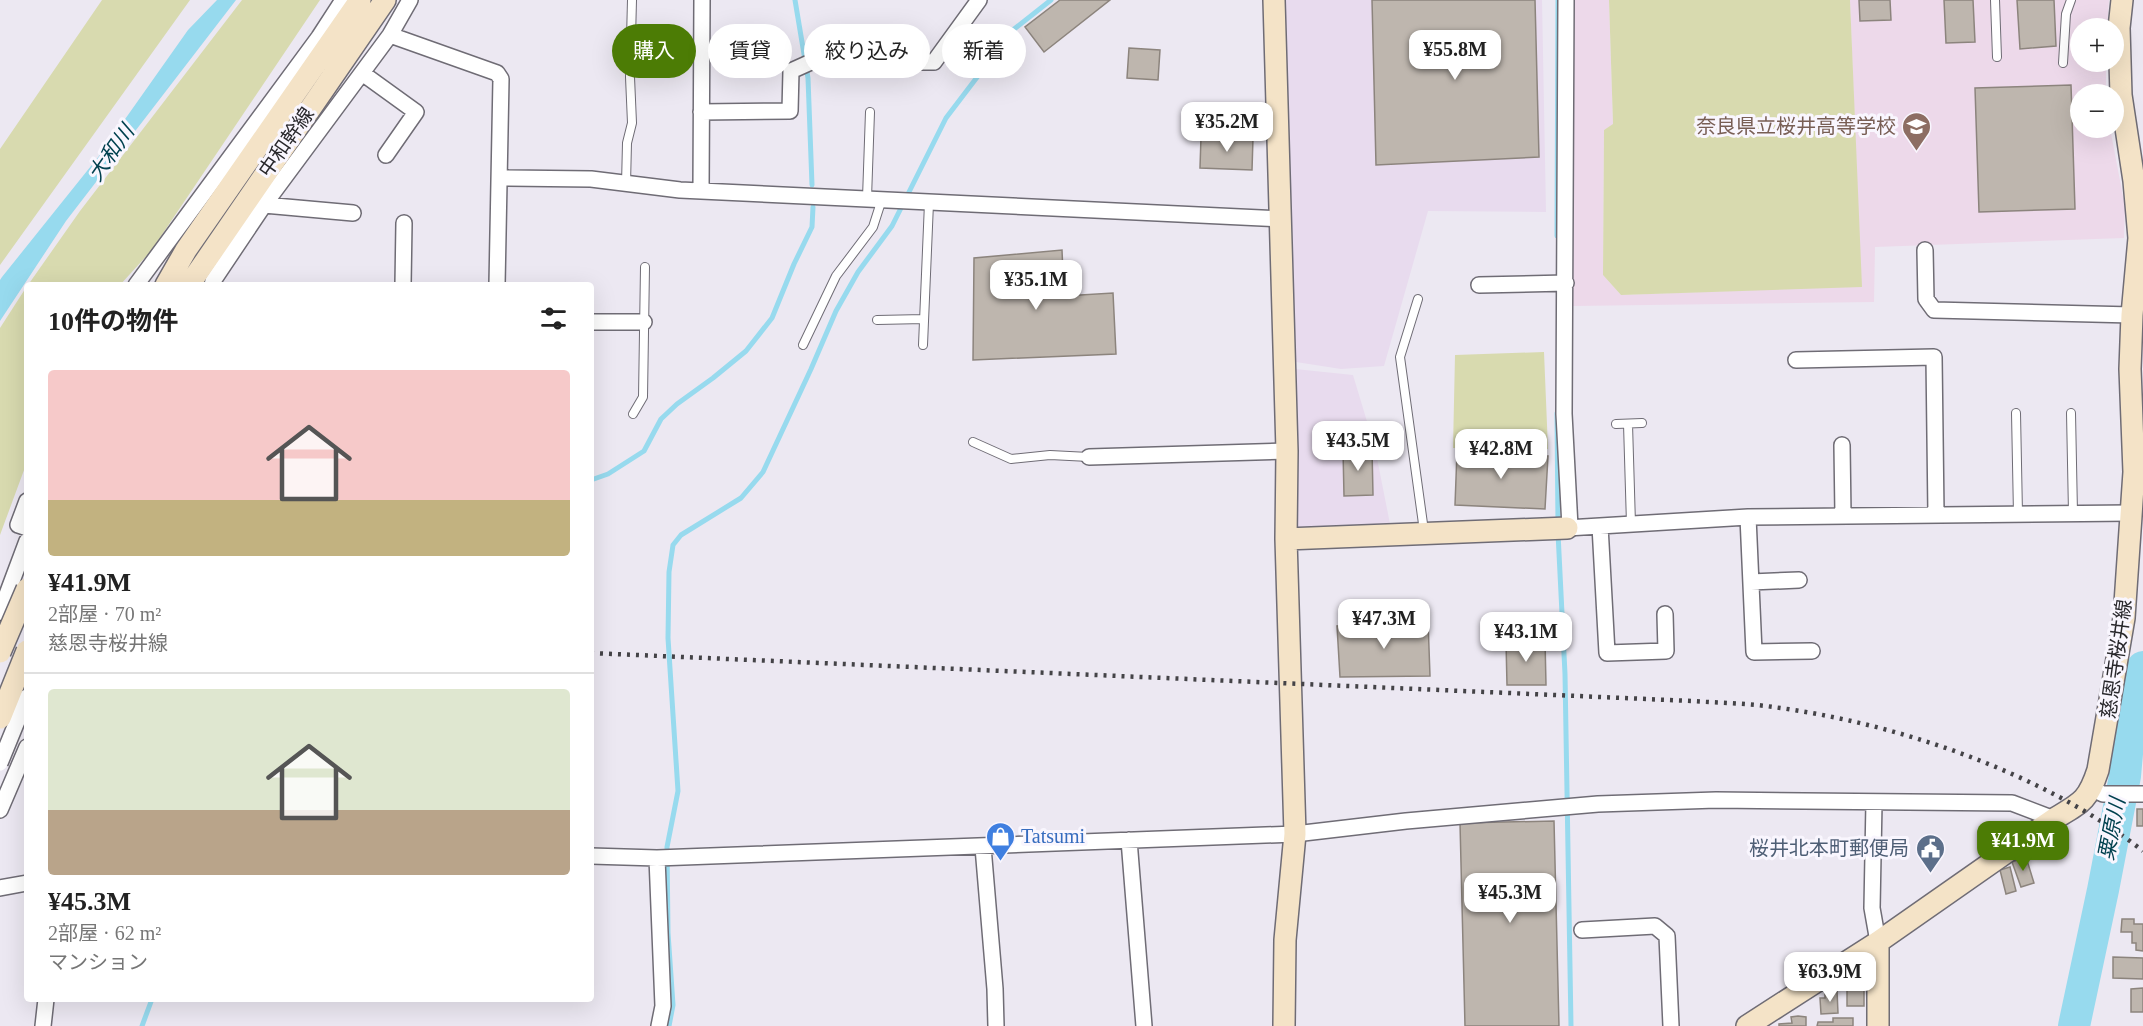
<!DOCTYPE html>
<html lang="ja">
<head>
<meta charset="utf-8">
<style>
	body { margin:0; font-family:"Times New Roman","Noto Sans JP",serif; background:#f6f6f6; color:#222; height:100vh; display:flex; flex-direction:column; font-size:22px; white-space:nowrap }
	* { box-sizing:border-box; margin:0 }
	p { font-size:20px; color:#767676 }
	.icon { flex:none; width:33px; height:33px; fill:none; stroke:currentColor; stroke-width:2; stroke-linecap:round; stroke-linejoin:round }
	.map { position:relative; flex:1; overflow:hidden }
	.drawer { position:absolute; left:24px; top:282px; width:570px; height:720px; display:flex; flex-direction:column; background:#fff; border-radius:6px; box-shadow:0 6px 24px #0002 }
	.drawer>* { flex:none }
	.banner { position:absolute; left:612px; top:24px; width:570px; height:54px; display:flex; gap:12px }
	.controls { position:absolute; left:2070px; top:18px; display:grid; gap:12px }
	.controls a { display:grid; place-items:center; width:54px; height:54px; border-radius:50%; background:#fff; box-shadow:0 6px 24px #0002; font-size:30px }
	.price { position:absolute; translate:-50% -51px; padding:0 14px; border-radius:12px; background:#fff; color:#222; font-size:20px; line-height:39px; filter:drop-shadow(0 2px 3px #0008) }
	.price::after { content:''; position:absolute; left:50%; top:36px; width:18px; height:14px; margin-left:-9px; background:inherit; clip-path:polygon(0 0,100% 0,50% 100%) }
	.price.current { background:#4c7c05; color:#fff }
	ul { padding:0; list-style:none }
	li { display:grid; align-content:center; gap:12px; height:318px; padding:0 24px }
	li+li { border-top:2px solid #e0e0e0 }
	li span { display:grid; place-items:center; height:186px; border-radius:6px; color:#555 }
	li>.icon { margin-inline-start:auto }
	span .icon { width:108px; height:108px; fill:#fffc; stroke-width:1 }
	li b { font-size:26px }
	h2 { display:flex; justify-content:space-between; align-items:center; height:72px; padding:0 24px; font-size:26px }
	.tag { padding:0 21px; border-radius:27px; background:#fff; box-shadow:0 6px 24px #0002; font-size:21px; line-height:54px }
	.tag.current { background:#4c7c05; color:#fff }
	.map>svg:first-child { display:block }
</style>
</head>
<body>
<div class="map">
<svg width="2143" height="1026" viewBox="0 0 2143 1026">
	<rect width="100%" height="100%" fill="#ece8f2"/>
	<!-- commercial -->
	<path fill="#e8dbee" d="M1284 0H1542L1546 212 1428 211 1384 366 1341 369 1296 362 1287 157Z
		M1295 369 1353 375 1375 448 1391 529 1303 531 1298 527Z"/>
	<!-- education -->
	<path fill="#edd9ea" fill-rule="evenodd" d="M1572 0H1609L1613 125 1604 130 1603 275 1621 295 1861 286 1850 0H1859L1860 21 1890 20V0H1944L1946 43 1975 42 1973 0H2017L2021 49 2056 46 2054 0H2109L2107 28H2080V62H2106V94H2080V128H2110L2125 207 2124 238 1875 247 1874 302 1573 306ZM2071 85 2075 209 1979 212 1976 88Z"/>
	<!-- green -->
	<path fill="#d8daaf" d="M102 0H190L0 265V149Z
		M242 0H320L151 251 120 285H28L80 211Z
		M1609 0H1850L1862 287 1621 295 1603 275 1604 130 1613 124Z
		M27 286V462L0 535V328Z
		M1544 352 1548 449 1453 448 1455 355Z"/>
	<!-- water -->
	<path fill="#97daee" d="M217 0H236L66 221 0 321V280L2 277 99 156 188 30Z"/>
	<g fill="none" stroke-linecap="round" stroke-linejoin="round">
		<!-- stream -->
		<path stroke="#97daee" stroke-width="5" d="M795 0 808 78 812 185
			M1557 236 1558 0
			M1557 413 1558 524
			M591 480 608 474 644 451 661 419 677 404 713 378 746 351 772 318 794 264 812 227 813 207
			M1558 533 1565 674 1571 1026
			M142 1026 152 999
			M669 1026 673 1005 668 933 667 847 678 791 668 638 669 572 673 545 681 535 741 498 763 472 811 369 836 311 858 272 892 226 946 118 1013 30 1051 0"/>
		<!-- river -->
		<path stroke="#97daee" stroke-width="32" d="M2074 1026 2103 890 2125 776 2129 731 2143 667"/>
	</g>
	<!-- building -->
	<path fill="#beb6ae" stroke="#8c847d" stroke-width="1.5" d="M1060 0H1110L1044 52 1025 27Z
		M1372 0H1535L1539 157 1376 165Z
		M1859 0H1890L1891 20 1860 21Z
		M1944 0H1973L1975 42 1946 43Z
		M2017 0H2054L2056 46 2020 49Z
		M1129 48 1160 50 1158 80 1127 78Z
		M2071 85 2075 209 1979 212 1975 88Z
		M1201 137 1253 138 1252 170 1200 168Z
		M1062 250 1064 296 1113 293 1116 354 973 360 974 258Z
		M1372 449 1373 495 1344 496 1343 450Z
		M1457 452 1548 456 1545 509 1455 505Z
		M1428 620 1430 676 1340 677 1337 626Z
		M1545 640 1546 685H1507L1506 642Z
		M2137 809H2143V826H2137Z
		M1554 821 1559 1026H1465L1460 823Z
		M2026 857 2034 883 2021 887 2012 862Z
		M2010 867 2016 891 2006 894 2000 870Z
		M2122 919H2134V924H2143V951L2136 950V943H2132V932H2121Z
		M2113 957 2143 958V979L2113 978Z
		M1854 971H1861V977H1864V1006H1847V977H1854Z
		M2143 988V1012H2131V989Z
		M1828 991H1837L1838 1013 1821 1014 1820 998H1825V994L1828 993Z
		M1798 1016 1806 1017V1026H1779V1024L1792 1023 1791 1017Z
		M1833 1018H1853V1026H1817L1818 1022H1833Z"/>
	<g fill="none" stroke-linecap="round" stroke-linejoin="round">
		<defs>
			<path id="lane" d="M1995 0 1997 57
				M2063 63 2066 14 2071 0
				M626 184 627 143 632 123 630 77 632 0
				M867 198 870 112
				M1418 299 1400 357 1424 531
				M877 320 924 319
				M803 345 836 276 873 227 882 199
				M923 345 929 203
				M2016 413 2018 514
				M2071 413 2073 513
				M633 414 643 397 645 267
				M1616 424 1642 423
				M1628 424 1631 524
				M973 442 1011 459 1050 455 1089 457"/>
			<path id="street" d="M1566 0 1564 414 1570 527
				M390 35 497 73 501 79 497 285
				M362 73 416 112 386 155
				M701 112 790 111 791 71 811 62H934L979 0
				M499 178 591 179 680 190 1281 219
				M701 190 702 0
				M264 205 353 213
				M1925 250 1926 299 1934 310 2132 315
				M136 285 319 37 343 0
				M212 285 213 281 264 205 390 35 410 0
				M403 285 404 223
				M1479 285 1566 283
				M591 322H644
				M1796 360 1934 357 1936 514
				M1842 445 1843 515
				M1089 457 1287 451
				M27 501 18 525 27 528
				M1748 517 1754 652 1812 651
				M1600 526 1607 653 1666 651 1665 614
				M1567 528 1748 517 2131 513
				M1751 582 1799 580
				M0 613 27 541
				M2092 789 2103 794H2143
				M1874 802 1872 908 1878 942
				M0 810 27 747
				M1129 840 1144 1026
				M983 847 995 989 996 1026
				M591 856 657 858 1295 834 1406 821 1598 804 1716 800 2012 803 2054 819
				M657 858 663 1006 659 1026
				M0 888 27 883
				M1582 930 1655 926 1667 936 1671 1026
				M43 1026 46 999"/>
			<path id="secondary" d="M1274 0 1287 451 1286 539 1567 528
				M166 285 186 250 360 0
				M189 285 385 0
				M1878 942V1026
				M1284 1026 1285 940 1295 834 1286 539
				M1747 1026 1878 942 2054 819C2081 803 2088 801 2098 770L2124 618 2134 472 2130 369 2132 315 2139 238 2134 181 2121 95 2119 28 2122 0"/>
		</defs>
		<!-- lane casing -->
		<use href="#lane" stroke="#6f6c75" stroke-width="10"/>
		<!-- street casing -->
		<use href="#street" stroke="#6f6c75" stroke-width="18"/>
		<!-- secondary casing -->
		<use href="#secondary" stroke="#6f6c75" stroke-width="24"/>
		<!-- lane -->
		<use href="#lane" stroke="#fff" stroke-width="8"/>
		<!-- street -->
		<use href="#street" stroke="#fff" stroke-width="15"/>
		<!-- secondary -->
		<use href="#secondary" stroke="#f4e3c7" stroke-width="21"/>
		<!-- rail -->
		<path stroke="#444347" stroke-width="4.5" stroke-dasharray="3 6" stroke-linecap="butt" d="M0 622 27 624
			M591 653 1692 701C1719 703 1747 703 1773 707 1897 723 2044 773 2143 851"/>
		<defs>
			<path id="street-bridge" d="M0 763 27 697"/>
			<path id="secondary-bridge" d="M0 652 27 589
				M0 718 27 651"/>
		</defs>
		<!-- street-bridge casing -->
		<use href="#street-bridge" stroke="#6f6c75" stroke-width="18" stroke-linecap="butt"/>
		<!-- secondary-bridge casing -->
		<use href="#secondary-bridge" stroke="#6f6c75" stroke-width="24" stroke-linecap="butt"/>
		<!-- street-bridge -->
		<use href="#street-bridge" stroke="#fff" stroke-width="15"/>
		<!-- secondary-bridge -->
		<use href="#secondary-bridge" stroke="#f4e3c7" stroke-width="21"/>
	</g>
	<!-- icons -->
	<defs>
		<symbol id="school-pin" viewBox="-11 -11 22 30"><path d="M0 17L-7.5 6A9.5 9.5 0 1 1 7.5 6Z" fill="#8d6e63" stroke="#f9f6fe"/><path d="M0-5L7-2L0 1L-7-2ZM-4 1L0 2.5L4 1V4Q0 6-4 4Z" fill="#fff"/></symbol>
		<symbol id="shop-pin" viewBox="-11 -11 22 30"><path d="M0 17L-7.5 6A9.5 9.5 0 1 1 7.5 6Z" fill="#3f7fe0" stroke="#f9f6fe"/><path d="M-5-2.5h2.3a2.7 3.5 0 0 1 5.4 0H5L5.5 6h-11ZM-1.5-2.5h3a1.5 2.3 0 0 0-3 0Z" fill="#fff"/></symbol>
		<symbol id="civic-pin" viewBox="-11 -11 22 30"><path d="M0 17L-7.5 6A9.5 9.5 0 1 1 7.5 6Z" fill="#5c6f8a" stroke="#f9f6fe"/><path d="M-.6-6.5H3V-4.5H.6V-3L4-1V1h2V6H-6V1h2V-1L-.6-3ZM-1.2 2.5V6h2.4V2.5Z" fill="#fff"/></symbol>
	</defs>
	<g fill-rule="evenodd">
		<use href="#school-pin" x="1900" y="110" width="33" height="45"/>
		<use href="#shop-pin" x="984" y="820" width="33" height="45"/>
		<use href="#civic-pin" x="1914" y="832" width="33" height="45"/>
	</g>
	<g text-anchor="middle" dominant-baseline="central" stroke-width="6" stroke-linejoin="round" paint-order="stroke">
		<!-- education labels -->
		<g font-size="20" fill="#785e54" stroke="#f9f6fe" text-anchor="end">
			<text x="1896" y="126">奈良県立桜井高等学校</text>
		</g>
		<!-- street labels -->
		<g font-size="20" fill="#29282c" stroke="#f9f6fe">
			<text transform="translate(286 142) rotate(-55)">中和幹線</text>
			<text transform="translate(2116 659) rotate(-82)">慈恩寺桜井線</text>
		</g>
		<!-- shop labels -->
		<g font-size="20" fill="#366cbe" stroke="#f9f6fe" text-anchor="start">
			<text x="1021" y="836">Tatsumi</text>
		</g>
		<!-- service labels -->
		<g font-size="20" fill="#4e5e75" stroke="#f9f6fe" text-anchor="end">
			<text x="1909" y="848">桜井北本町郵便局</text>
		</g>
		<!-- water labels -->
		<g font-size="21" font-style="italic" fill="#01414f" stroke="#f9f6fe">
			<text transform="translate(111 153) rotate(-55)">大和川</text>
			<text transform="translate(2112 829) rotate(-79)">粟原川</text>
		</g>
	</g>
</svg>
<div class="controls">
<a>+</a>
<a>−</a>
</div>
<b class="price" style="left:1455px;top:81px">¥55.8M</b>
<b class="price" style="left:1227px;top:153px">¥35.2M</b>
<b class="price" style="left:1036px;top:311px">¥35.1M</b>
<b class="price" style="left:1358px;top:472px">¥43.5M</b>
<b class="price" style="left:1501px;top:480px">¥42.8M</b>
<b class="price" style="left:1384px;top:650px">¥47.3M</b>
<b class="price" style="left:1526px;top:663px">¥43.1M</b>
<b class="price current" style="left:2023px;top:872px">¥41.9M</b>
<b class="price" style="left:1510px;top:924px">¥45.3M</b>
<b class="price" style="left:1830px;top:1003px">¥63.9M</b>
<div class="banner">
<a class="tag current">購入</a>
<a class="tag">賃貸</a>
<a class="tag">絞り込み</a>
<a class="tag">新着</a>
</div>
<section class="drawer">
<h2>10件の物件<svg class="icon" aria-label="filters" viewBox="0 0 24 24"><path d="M4 7h16M4 17h16"/><circle cx="9" cy="7" r="2"/><circle cx="15" cy="17" r="2"/></svg></h2>
<ul>
<li><span style="background:linear-gradient(#f6c9c9 70%,#c2b280 0)"><svg class="icon" aria-label="home" viewBox="0 0 24 24"><path d="M3 11l9-7 9 7M6 9v11h12V9"/></svg></span><div><b>¥41.9M</b><p>2部屋 · 70 m²</p><p>慈恩寺桜井線</p></div></li>
<li><span style="background:linear-gradient(#dfe7d0 65%,#b9a48a 0)"><svg class="icon" aria-label="home" viewBox="0 0 24 24"><path d="M3 11l9-7 9 7M6 9v11h12V9"/></svg></span><div><b>¥45.3M</b><p>2部屋 · 62 m²</p><p>マンション</p></div></li>
</ul>
</section>
</div>
</body>
</html>
